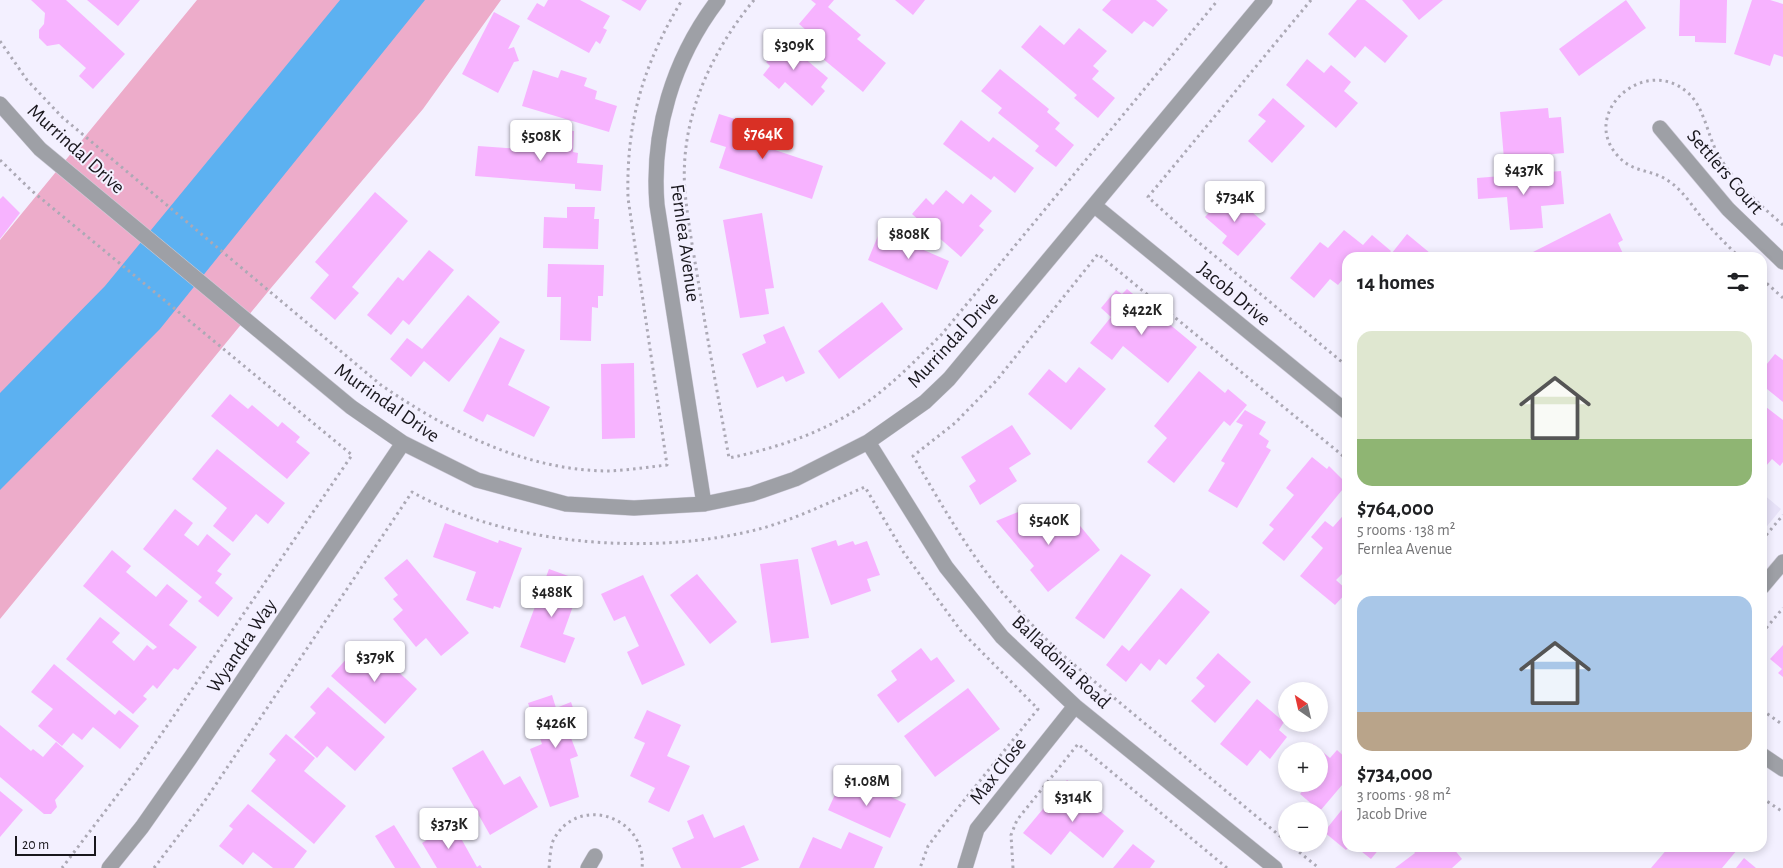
<!DOCTYPE html>
<html lang="en">
<head>
<meta charset="utf-8">
<style>
	body { margin:0; font-family:"Alegreya Sans",sans-serif; background:#f2f2f2; color:#202124; height:100vh; display:flex; flex-direction:column; font-size:19px; white-space:nowrap }
	* { box-sizing:border-box; margin:0 }
	p { font-size:16px; color:#757577 }
	.icon { flex:none; width:28px; height:28px; fill:none; stroke:currentColor; stroke-width:2; stroke-linecap:round; stroke-linejoin:round }
	.map { position:relative; flex:1; overflow:hidden }
	.drawer { position:absolute; left:1342px; top:252px; width:425px; height:600px; display:flex; flex-direction:column; background:#fff; border-radius:15px; box-shadow:0 2px 8px #0003 }
	.drawer>* { flex:none }
	.needle { width:32px; rotate:326deg }
	.controls { position:absolute; left:1278px; top:682px; display:grid; gap:10px }
	.controls a { display:grid; place-items:center; width:50px; height:50px; border-radius:50%; background:#fff; box-shadow:0 2px 8px #0003; font-size:25px }
	.scale { position:absolute; left:15px; bottom:12px; width:81px; box-sizing:border-box; padding-left:5px; border:2px solid #19171d; border-top:0; font-size:14px; line-height:18px; white-space:nowrap; color:#19171d; -webkit-text-stroke:4px #f3f0ff; paint-order:stroke }
	.price { position:absolute; translate:-50% -42px; padding:0 11px; border-radius:5px; background:#fff; color:#222; font-size:16px; line-height:32px; filter:drop-shadow(0 1px 2px #0008) }
	.price::after { content:''; position:absolute; left:50%; top:30px; width:15px; height:11px; margin-left:-8px; background:inherit; clip-path:polygon(0 0,100% 0,50% 100%) }
	.price.current { background:#d93025; color:#fff }
	ul { padding:0; list-style:none }
	li { display:grid; align-content:center; gap:10px; height:265px; padding:0 15px }
	li span { display:grid; place-items:center; height:155px; border-radius:15px; color:#555 }
	li>.icon { margin-inline-start:auto }
	span .icon { width:90px; height:90px; fill:#fffc; stroke-width:1 }
	li b { font-size:21px }
	h2 { display:flex; justify-content:space-between; align-items:center; height:60px; padding:0 15px; font-size:21px }
	.map>svg:first-child { display:block }
</style>
</head>
<body>
<div class="map">
<svg width="1783" height="868" viewBox="0 0 1783 868">
	<rect width="100%" height="100%" fill="#f3f0ff"/>
	<!-- built -->
	<path fill="#e7e2f8" d="M1763 494 1781 509 1763 531Z"/>
	<!-- green -->
	<path fill="#edacca" d="M197 0H501L423 109 271 288 0 619V240Z"/>
	<!-- water -->
	<path fill="#5cb1f1" d="M340 0H425L160 329 0 490V393L105 286Z"/>
	<!-- building -->
	<path fill="#f7b3ff" d="M31 0H66L125 54 93 89 79 76 86 68 59 44 47 46 39 38V30L44 24 45 13Z
		M87 0H140L118 26Z
		M548 0H580L610 16 603 28 607 30 600 44 596 41 589 53 527 19 537 3 544 7Z
		M621 0H647L640 11Z
		M811 0H834L828 7 861 35 857 39 886 63 863 92 799 39 806 30 799 24 816 4Z
		M895 0H925L913 15Z
		M1111 0H1156L1168 10 1153 27 1144 21 1132 34 1102 10Z
		M1357 0H1365L1408 36 1385 63 1365 46 1355 58 1328 34Z
		M1402 0H1443L1419 20Z
		M1626 0 1646 28 1579 76 1559 49Z
		M1680 0H1727L1726 43 1695 42V36H1679Z
		M1752 0H1770L1783 4V57L1774 54 1770 66 1734 54Z
		M494 12 520 26 508 49 514 47 519 61 514 62 498 93 462 74Z
		M1040 25 1064 45 1079 28 1107 51 1093 66 1099 71 1092 79 1115 98 1098 118 1074 98 1077 95 1021 47Z
		M777 35 828 78 821 87 825 91 812 106 785 82 779 89 763 75 770 66 766 62 771 57 763 50Z
		M1307 59 1324 73 1331 65 1351 82 1344 91 1358 103 1336 128 1286 85Z
		M1000 69 1049 109 1047 112 1060 123 1055 129 1074 145 1056 167 1035 151 1039 146 998 113 1002 108 981 91Z
		M533 70 558 78 561 70 587 78 584 86 597 91 595 99 617 106 609 132 522 106Z
		M1273 98 1305 126 1272 163 1248 141 1266 121 1258 115Z
		M1548 108 1549 118 1561 117 1564 153 1504 159 1500 112Z
		M719 114 748 123 744 135 777 145 775 150 823 166 812 199 719 168 726 147 710 142Z
		M961 120 989 142 993 137 1034 168 1015 193 994 176 991 180 943 144Z
		M538 128 574 131 573 152 578 153 577 163 603 165 601 191 575 189V184L475 176 478 146 537 150Z
		M1561 171 1564 204 1541 206 1543 228 1510 230 1507 197 1478 199 1477 178Z
		M946 190 963 204 971 194 992 211 979 226 984 230 961 257 912 214 926 198 933 205Z
		M1227 191 1266 224 1238 256 1222 243 1227 236 1205 217Z
		M375 192 408 221 352 287 359 293 335 320 310 298 329 275 315 262Z
		M3 196 20 213 0 239V199Z
		M567 207H595L594 219H599L598 249 543 248 544 217 567 218Z
		M762 213 774 288 765 289 769 314 740 318 723 220Z
		M1610 213 1623 240 1618 243 1625 258H1536L1533 252Z
		M1344 230 1363 245 1372 235 1391 251 1386 258H1348V273L1338 285 1330 279 1314 298 1290 278 1320 242 1328 248Z
		M880 231 949 261 937 290 868 260Z
		M1407 234 1436 258H1388Z
		M429 250 454 270 409 325 403 320 391 335 367 315 398 277 403 281Z
		M548 264 604 265 603 296H598V308L592 307 591 341 560 340 561 297H547Z
		M1127 289 1197 347 1168 383 1123 346 1112 360 1090 343 1111 317 1101 308 1116 290 1122 294Z
		M468 295 500 322 449 382 424 361 411 377 390 359 407 338 422 349Z
		M882 302 903 329 839 379 818 351Z
		M784 326 805 373 786 382 783 376 757 388 742 354 766 343 763 335Z
		M500 337 525 350 508 385 550 407 534 437 487 414 483 422 463 411Z
		M1775 354 1783 360V402L1762 385V370Z
		M634 363 635 438 602 439 601 364Z
		M1079 367 1106 389 1071 430 1028 394 1049 369 1066 383Z
		M1199 371 1225 393 1228 389 1247 405 1230 426 1224 421 1174 483 1147 462 1167 438 1154 426Z
		M230 394 248 409 252 405 278 427 282 422 300 437 296 442 310 453 287 479 211 416Z
		M1762 404 1783 420V462L1780 466 1772 459 1766 466 1762 464Z
		M1245 410 1266 422 1259 434 1269 441 1266 447 1271 450 1237 508 1208 491 1225 463 1221 461 1243 425 1236 422Z
		M1012 425 1031 454 1009 468 1017 481 980 505 969 486 976 481 961 457Z
		M217 449 285 503 268 524 256 514 233 542 213 526 227 508 192 479Z
		M1312 457 1327 469 1329 466 1347 484 1284 561 1262 543 1274 529 1269 525 1294 495 1286 488Z
		M1033 506 1058 535 1076 521 1100 550 1048 592 1030 570 1034 566 996 521Z
		M175 509 193 523 184 535 198 546 207 534 231 554 217 571 222 574 215 583 233 598 218 617 198 601 202 597 143 549Z
		M1348 510V568L1336 580 1348 591 1335 605 1300 576 1323 548 1311 537 1325 521 1333 527Z
		M445 523 498 543 499 540 522 548 500 608 494 606 493 609 466 600 476 572 433 557Z
		M836 540 838 546 853 541 855 545 867 541 880 575 867 579 871 591 831 605 811 548Z
		M112 550 131 566 126 572 156 597 167 584 188 601 169 625 197 647 178 670 174 668 157 689 153 685 143 696 147 699 133 714 66 659 100 617 120 633 112 642 134 661 147 645 153 650 157 647 83 586Z
		M1121 554 1151 575 1104 639 1075 618Z
		M407 559 469 633 441 656 426 638 416 647 393 619 403 610 393 599 398 595 384 578Z
		M798 559 809 638 771 643 760 564Z
		M549 569 582 581 563 634 575 638 565 663 520 647Z
		M697 574 737 622 710 644 670 595Z
		M643 575 685 665 642 685 627 652 639 646 625 616 614 621 601 594Z
		M1181 588 1210 612 1166 665 1159 659 1150 671 1141 663 1126 682 1106 665 1122 645 1129 651Z
		M368 644 417 689 385 724 331 676 350 655 355 659Z
		M1783 645V677L1778 673 1782 669 1770 659Z
		M921 648 931 661 937 657 955 681 898 723 877 695 897 680 891 671Z
		M1218 653 1251 682 1215 723 1191 701 1205 686 1196 678Z
		M54 664 115 715 119 710 139 726 120 749 93 727 82 740 73 733 62 746 38 726 53 709 31 692Z
		M328 687 385 737 355 771 327 746 317 758 294 737 316 713 310 707Z
		M968 688 1000 729 935 777 904 736Z
		M552 695 556 708 571 702 582 734 571 738 578 756 570 759 579 797 550 807 530 749 542 744 528 703Z
		M1257 699 1284 722 1279 730 1287 737 1270 759 1260 750 1247 766 1220 744Z
		M647 710 681 725 667 756 690 766 669 812 648 802 655 788 630 776 645 743 634 738Z
		M0 725 31 751 33 749 43 757 56 742 84 766 55 800 57 807 51 814H44L0 777Z
		M286 734 315 758 304 771 346 806 314 844 251 791 276 760 269 754Z
		M1313 744 1330 758 1337 750 1348 760V778L1320 811 1300 794 1304 789 1298 784H1319V751H1307Z
		M483 750 504 785 520 776 538 807 490 835 452 768Z
		M855 780 906 804 890 838 828 810 841 781 852 786Z
		M1067 780 1086 795 1084 798 1124 831 1103 858 1070 831 1051 855 1023 833Z
		M0 791 23 810 0 837Z
		M1348 802V848L1346 850 1324 832Z
		M248 804 307 851 294 868H273L253 852 243 865 219 846 233 829 229 826Z
		M703 814 714 838 744 825 759 860 740 868H681L672 848 694 838 687 821Z
		M453 824 477 867 480 865 482 868H437L422 843Z
		M394 825 421 868H395L375 836Z
		M849 832 883 847 874 868H799L813 837 841 849Z
		M1133 844 1155 861 1150 868H1113Z
		M1357 848H1380L1371 859Z
		M1411 848H1453L1462 859 1452 868H1395L1415 853Z
		M1668 848H1733L1737 850 1722 868H1651Z
		M1744 858 1756 868H1736Z"/>
	<g fill="none" stroke-linecap="round" stroke-linejoin="round">
		<defs>
			<path id="street" d="M0 104 40 149 351 407 403 443 477 480 566 504 634 508 704 504 752 494 795 479 868 442 925 402 949 379 1265 0
				M1660 128 1728 209 1783 262
				M1095 206 1348 413
				M868 442 946 567 1002 637 1075 706 1275 868
				M704 504 657 205C651 132 673 59 718 0
				M1762 587 1783 562
				M1762 755 1783 769
				M109 868 142 827 191 757 403 443
				M588 868 595 856
				M965 868 977 829 1075 706"/>
		</defs>
		<!-- street casing -->
		<use href="#street" stroke="#d0cddb" stroke-width="16"/>
		<!-- path -->
		<path stroke="#aca9b5" stroke-width="3" stroke-dasharray="2.5 4" stroke-linecap="butt" d="M754 0C710 53 679 121 685 192 688 223 694 255 699 286 708 343 719 401 729 458 777 448 826 432 866 403 894 383 918 358 942 334L1218 0
			M1311 0 1148 197 1191 236 1348 367
			M0 41 27 80 62 117 381 385C448 431 526 471 610 471 629 470 648 467 667 465L628 198C626 122 643 65 682 0
			M0 160 32 191 352 455 141 764 62 868
			M1740 258C1729 247 1718 236 1708 225 1695 211 1684 190 1667 180 1651 169 1632 173 1617 155 1580 113 1644 55 1687 92 1705 107 1707 136 1719 156 1734 182 1760 205 1783 225
			M1762 279 1783 298
			M1762 540 1783 515
			M1762 633 1783 608
			M1762 710 1783 725
			M1762 798 1783 812
			M1286 841 1059 652C1039 632 1019 612 1001 591 967 550 940 502 913 456L955 423 996 381 1098 254 1348 460
			M1289 844 1319 868
			M154 868 204 802 412 492C509 546 656 557 763 528 798 518 832 501 865 487L904 553 961 631 1038 709 940 830 928 846 920 868
			M549 868C550 860 550 849 553 841 576 793 648 816 642 868
			M1013 868 1011 835 1017 820 1078 744 1227 868"/>
		<!-- street -->
		<use href="#street" stroke="#9ea0a6" stroke-width="15"/>
	</g>
	<g text-anchor="middle" dominant-baseline="central" stroke-width="4" stroke-linejoin="round" paint-order="stroke">
		<!-- street labels -->
		<g font-size="20" fill="#19171d" stroke="#f3f0ff">
			<text transform="translate(76 149) rotate(42)">Murrindal Drive</text>
			<text transform="translate(1725 172) rotate(49)">Settlers Court</text>
			<text transform="translate(685 243) rotate(82)">Fernlea Avenue</text>
			<text transform="translate(1234 294) rotate(40)">Jacob Drive</text>
			<text transform="translate(953 340) rotate(-47)">Murrindal Drive</text>
			<text transform="translate(387 403) rotate(35)">Murrindal Drive</text>
			<text transform="translate(242 646) rotate(-56)">Wyandra Way</text>
			<text transform="translate(1061 662) rotate(43)">Balladonia Road</text>
			<text transform="translate(998 771) rotate(-52)">Max Close</text>
		</g>
	</g>
</svg>
<div class="controls">
<a><svg class="needle" viewBox="-14 -14 28 28"><path d="M0-13l5 13h-10z" fill="#e53935"/><path d="M0 13l5-13h-10z" fill="#757577"/></svg></a>
<a>+</a>
<a>−</a>
</div>
<div class="scale">20 m</div>
<b class="price" style="left:794px;top:71px">$309K</b>
<b class="price current" style="left:763px;top:160px">$764K</b>
<b class="price" style="left:541px;top:162px">$508K</b>
<b class="price" style="left:1524px;top:196px">$437K</b>
<b class="price" style="left:1235px;top:223px">$734K</b>
<b class="price" style="left:909px;top:260px">$808K</b>
<b class="price" style="left:1142px;top:336px">$422K</b>
<b class="price" style="left:1049px;top:546px">$540K</b>
<b class="price" style="left:552px;top:618px">$488K</b>
<b class="price" style="left:375px;top:683px">$379K</b>
<b class="price" style="left:556px;top:749px">$426K</b>
<b class="price" style="left:867px;top:807px">$1.08M</b>
<b class="price" style="left:1073px;top:823px">$314K</b>
<b class="price" style="left:449px;top:850px">$373K</b>
<section class="drawer">
<h2>14 homes<svg class="icon" aria-label="filters" viewBox="0 0 24 24"><path d="M4 7h16M4 17h16"/><circle cx="9" cy="7" r="2"/><circle cx="15" cy="17" r="2"/></svg></h2>
<ul>
<li><span style="background:linear-gradient(#dfe7d0 70%,#8fb573 0)"><svg class="icon" aria-label="home" viewBox="0 0 24 24"><path d="M3 11l9-7 9 7M6 9v11h12V9"/></svg></span><div><b>$764,000</b><p>5 rooms · 138 m²</p><p>Fernlea Avenue</p></div></li>
<li><span style="background:linear-gradient(#a9c7e8 75%,#b9a48a 0)"><svg class="icon" aria-label="home" viewBox="0 0 24 24"><path d="M3 11l9-7 9 7M6 9v11h12V9"/></svg></span><div><b>$734,000</b><p>3 rooms · 98 m²</p><p>Jacob Drive</p></div></li>
</ul>
</section>
</div>
</body>
</html>
